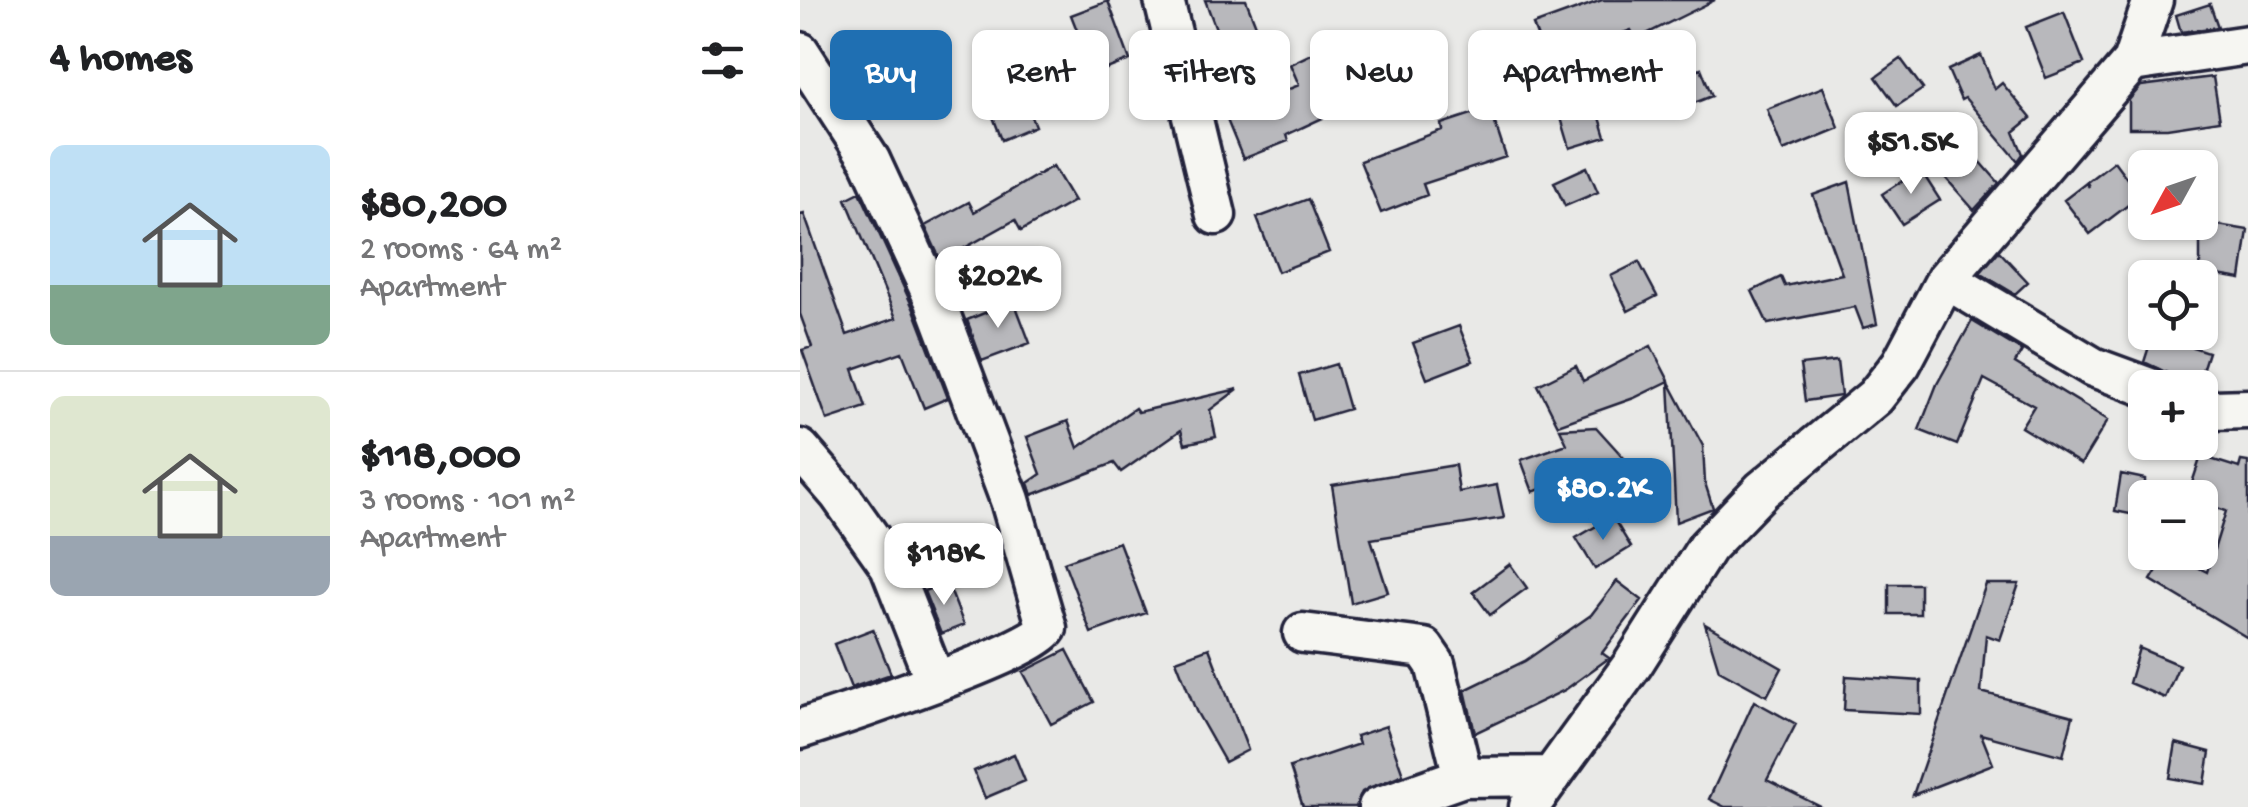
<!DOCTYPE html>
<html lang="en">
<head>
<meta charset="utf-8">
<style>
	body { margin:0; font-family:"Gochi Hand",sans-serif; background:#f6f6f6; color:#202124; height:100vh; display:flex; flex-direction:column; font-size:38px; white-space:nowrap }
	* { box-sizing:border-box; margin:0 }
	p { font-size:32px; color:#757577 }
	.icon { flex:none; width:55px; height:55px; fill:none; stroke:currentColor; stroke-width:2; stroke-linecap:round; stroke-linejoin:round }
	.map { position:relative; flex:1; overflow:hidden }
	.sheet { display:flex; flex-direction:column; background:#fff; width:800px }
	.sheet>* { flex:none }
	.banner { position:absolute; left:30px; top:30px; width:950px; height:90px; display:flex; gap:20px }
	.needle { width:65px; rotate:230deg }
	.tools { position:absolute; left:1328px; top:150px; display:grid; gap:20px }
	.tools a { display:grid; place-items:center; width:90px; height:90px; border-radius:15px; background:#fff; box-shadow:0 2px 8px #0004; font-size:50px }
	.price { position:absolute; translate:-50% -85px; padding:0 22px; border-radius:20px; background:#fff; color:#222; font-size:32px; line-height:65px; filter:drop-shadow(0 2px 5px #0008) }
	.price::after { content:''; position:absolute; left:50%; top:60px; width:30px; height:22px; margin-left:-15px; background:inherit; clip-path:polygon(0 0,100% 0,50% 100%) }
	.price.active { background:#1f6fb2; color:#fff }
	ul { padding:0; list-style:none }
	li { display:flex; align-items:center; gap:30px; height:250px; padding:0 50px }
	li+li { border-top:2px solid #e0e0e0 }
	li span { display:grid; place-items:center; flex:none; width:280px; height:200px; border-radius:15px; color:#555 }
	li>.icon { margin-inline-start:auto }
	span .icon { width:120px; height:120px; fill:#fffc; stroke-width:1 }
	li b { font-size:42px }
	h2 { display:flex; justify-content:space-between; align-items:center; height:120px; padding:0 50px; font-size:42px }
	.chip { padding:0 35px; border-radius:15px; background:#fff; box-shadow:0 2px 8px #0004; font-size:35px; line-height:90px }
	.chip.active { background:#1f6fb2; color:#fff }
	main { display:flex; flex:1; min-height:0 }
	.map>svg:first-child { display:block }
</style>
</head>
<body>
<main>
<section class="sheet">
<h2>4 homes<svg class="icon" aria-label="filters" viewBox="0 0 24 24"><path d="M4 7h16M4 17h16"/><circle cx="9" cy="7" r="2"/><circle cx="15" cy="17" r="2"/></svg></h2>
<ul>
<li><span style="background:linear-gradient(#bfe0f5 70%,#7fa58c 0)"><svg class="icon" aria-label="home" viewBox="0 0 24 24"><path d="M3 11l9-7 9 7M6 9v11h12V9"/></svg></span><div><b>$80,200</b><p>2 rooms · 64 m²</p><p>Apartment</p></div></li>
<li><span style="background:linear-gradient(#dfe7d0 70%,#9aa5b1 0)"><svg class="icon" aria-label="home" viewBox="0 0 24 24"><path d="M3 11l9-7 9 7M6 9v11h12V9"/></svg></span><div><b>$118,000</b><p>3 rooms · 101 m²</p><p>Apartment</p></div></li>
</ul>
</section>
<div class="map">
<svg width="1448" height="807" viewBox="0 0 1448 807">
	<rect width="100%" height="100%" fill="#e9e9e7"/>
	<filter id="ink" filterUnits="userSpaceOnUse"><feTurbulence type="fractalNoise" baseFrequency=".01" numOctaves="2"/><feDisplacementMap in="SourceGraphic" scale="20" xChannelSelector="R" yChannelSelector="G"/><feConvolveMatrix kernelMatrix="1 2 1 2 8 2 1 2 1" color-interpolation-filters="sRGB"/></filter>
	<g filter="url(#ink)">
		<!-- building -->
		<path fill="#b8b8bc" stroke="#22223b" stroke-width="2.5" d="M405 0H446L457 28 421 42Z
			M802 0H915L836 39 831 30 779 49 806 137 770 148 756 101 761 99 733 25Z
			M308 1 330 60 294 74 271 15Z
			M1410 4 1418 27 1381 32 1376 15Z
			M1264 12 1284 63 1246 78 1226 27Z
			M121 45 137 82 80 106 64 68Z
			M528 46 555 103 486 135 488 141 443 159 425 115 499 85 490 64Z
			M1181 55 1195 89 1202 83 1231 118 1214 132 1223 154 1218 161 1165 98 1161 100 1148 70Z
			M1101 59 1123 89 1097 106 1076 77Z
			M901 68 912 96 874 111 863 84Z
			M1413 77 1420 120 1367 128H1329V100L1341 86Z
			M216 78 235 126 202 140 183 91Z
			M1023 87 1039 128 983 151 967 109Z
			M690 108 706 157 623 184 627 195 581 213 560 161 642 130 641 124Z
			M1172 152 1199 183 1174 210 1144 176Z
			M1314 161 1340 196 1290 234 1264 200 1286 183 1289 187 1287 182Z
			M253 166 274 201 221 231 215 220 141 261 125 226 169 202 174 212Z
			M787 167 798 192 765 206 754 182Z
			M1120 169 1140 200 1102 224 1082 194Z
			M1049 182 1077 324 1063 328 1055 307 968 324 952 291 981 277 985 286 1042 274 1013 195Z
			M60 192 115 312 148 398 124 408 102 352 53 369 66 407 27 420 2 350 12 347 0 314V215L4 214 47 335 96 318 46 199Z
			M508 199 529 252 478 272 457 218Z
			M1400 222 1448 230 1441 279 1400 272Z
			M1199 251 1228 282 1215 294 1180 273Z
			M839 262 857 296 828 311 811 276Z
			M214 301 230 343 182 361 167 320Z
			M1172 321 1222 351 1215 363 1308 420 1281 464 1221 427 1234 406 1184 379 1157 445 1119 430 1137 384Z
			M659 326 673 361 627 379 613 343Z
			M1353 334 1408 352 1398 383 1388 386 1371 381 1367 373 1344 362Z
			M851 346 869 381 834 398 758 425 738 385 776 366 783 381Z
			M1037 361 1041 396 1005 401 1000 365Z
			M536 364 549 409 512 420 499 375Z
			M869 382 903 446 905 483 913 508 876 522Z
			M438 389 410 410 416 437 385 444 381 430 321 472 314 463 232 495 228 483 241 474 227 437 268 421 278 448 335 408 338 412Z
			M796 427 833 468 809 490 791 470 733 492 721 460 767 444 760 429Z
			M1401 456 1439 468 1441 461 1448 462V638L1351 580 1368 552 1407 572 1426 511 1400 502V498H1387Z
			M655 465 659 492 697 485 704 518 571 539 588 592 551 603 532 485Z
			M1321 474 1345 479V517L1315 511Z
			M805 521H815L831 547 795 569 776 538Z
			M319 542 346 613 291 633 264 562Z
			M710 564 727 588 690 615 673 592Z
			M817 581 842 600 802 653 809 658 765 690 675 733 665 690 725 661 791 615Z
			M147 582 164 625 141 634 124 591Z
			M1089 584H1120V614H1089Z
			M1186 584H1219L1200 640 1186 635 1181 692 1273 716 1263 756 1181 734 1193 764 1113 795Z
			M905 624 982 668 967 696 919 670Z
			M73 629 91 674 51 688 34 644Z
			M409 648 448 750 425 762 396 711 376 660Z
			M1339 648 1379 665 1365 698 1329 683Z
			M267 650 294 702 251 724 223 672Z
			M1046 676 1121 681V714L1044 710Z
			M954 701 996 724 967 780 1021 807H925L909 799Z
			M586 726 603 774 562 792 556 807H503L490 767 559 744 556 736Z
			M1376 743 1410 752 1405 784 1370 778Z
			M214 754 225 781 185 798 174 771Z"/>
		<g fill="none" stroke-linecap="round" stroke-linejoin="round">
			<defs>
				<path id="minor" d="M364 0 416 215
					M0 52 70 160 136 303 210 500 247 628C233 652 38 717 0 729
					M1332 62 1448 45
					M1146 279 1293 367 1350 388
					M1400 405 1413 410 1448 409
					M0 449 39 494 90 566 134 678
					M503 633 624 648 635 664 663 777
					M578 807 663 777 752 776
					M729 807 833 664 907 547 962 490 1075 397 1101 364 1146 279 1332 62 1353 0"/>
			</defs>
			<!-- minor casing -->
			<use href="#minor" stroke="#22223b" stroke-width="45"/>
			<!-- minor -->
			<use href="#minor" stroke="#f6f6f2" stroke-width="38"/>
		</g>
	</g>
</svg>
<div class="tools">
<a><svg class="needle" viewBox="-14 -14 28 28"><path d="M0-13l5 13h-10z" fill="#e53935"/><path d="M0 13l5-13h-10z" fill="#757577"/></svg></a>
<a><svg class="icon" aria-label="locate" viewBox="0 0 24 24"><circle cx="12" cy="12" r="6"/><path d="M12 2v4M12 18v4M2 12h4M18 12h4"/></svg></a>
<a>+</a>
<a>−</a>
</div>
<b class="price" style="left:1111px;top:197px">$51.5K</b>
<b class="price" style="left:198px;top:331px">$202K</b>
<b class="price active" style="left:803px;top:543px">$80.2K</b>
<b class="price" style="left:144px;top:608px">$118K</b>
<div class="banner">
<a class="chip active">Buy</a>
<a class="chip">Rent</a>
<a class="chip">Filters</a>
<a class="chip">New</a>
<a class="chip">Apartment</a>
</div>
</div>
</main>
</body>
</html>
